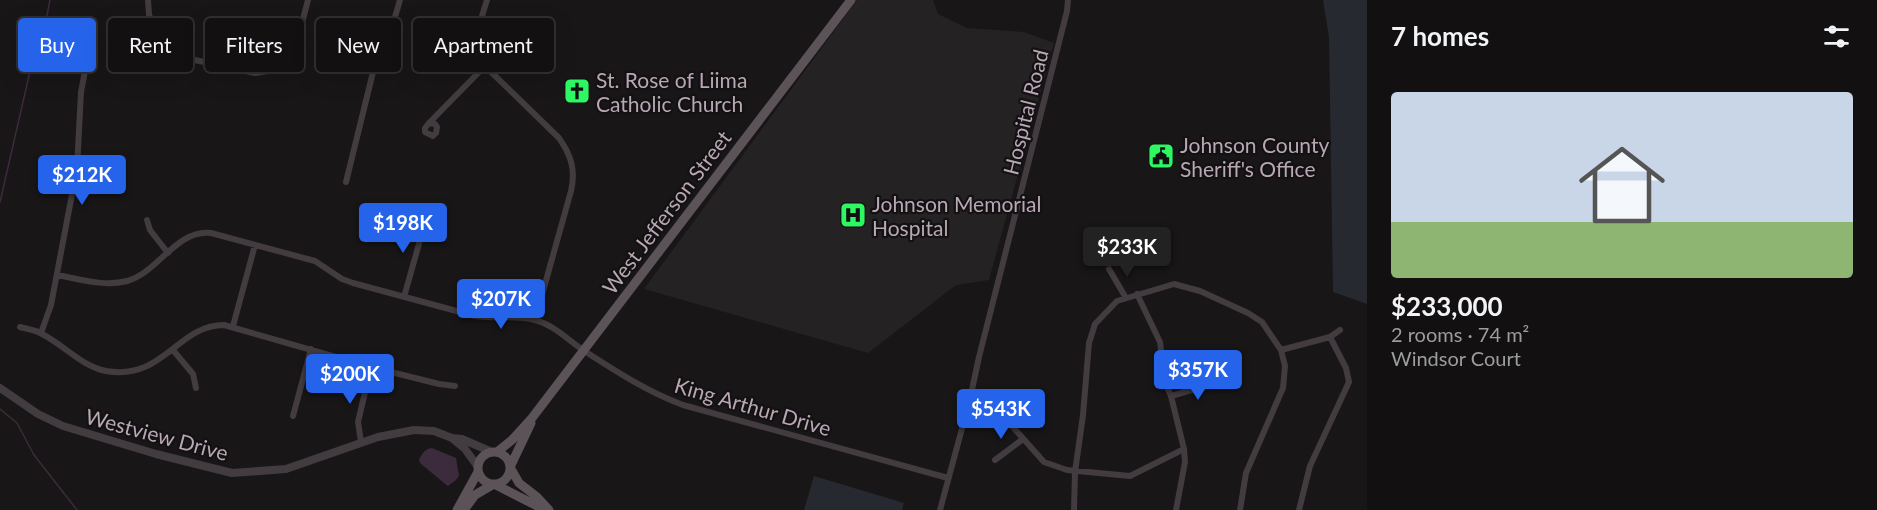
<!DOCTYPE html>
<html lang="en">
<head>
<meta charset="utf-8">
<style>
	body { margin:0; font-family:Lato,sans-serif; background:#1f1e1f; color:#f1f3f6; height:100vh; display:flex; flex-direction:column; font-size:22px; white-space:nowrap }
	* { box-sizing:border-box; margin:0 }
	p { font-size:20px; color:#9c9d9f }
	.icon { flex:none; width:33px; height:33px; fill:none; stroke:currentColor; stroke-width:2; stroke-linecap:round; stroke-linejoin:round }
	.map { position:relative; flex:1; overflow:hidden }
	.side { display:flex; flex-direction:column; background:#121011; width:510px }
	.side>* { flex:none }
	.guide { position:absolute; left:18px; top:18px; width:570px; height:54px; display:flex; gap:12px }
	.price { position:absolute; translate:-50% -51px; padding:0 14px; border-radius:6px; background:#2563eb; color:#fff; font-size:20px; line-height:39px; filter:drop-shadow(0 2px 3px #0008) }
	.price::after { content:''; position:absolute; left:50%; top:36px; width:18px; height:14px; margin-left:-9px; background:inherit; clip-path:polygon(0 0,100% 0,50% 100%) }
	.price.current { background:#222; color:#fff }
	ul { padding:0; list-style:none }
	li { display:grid; align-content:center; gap:12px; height:318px; padding:0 24px }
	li+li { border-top:2px solid #313031 }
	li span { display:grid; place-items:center; height:186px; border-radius:6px; color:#555 }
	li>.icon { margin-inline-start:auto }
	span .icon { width:108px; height:108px; fill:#fffc; stroke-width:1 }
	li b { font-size:26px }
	h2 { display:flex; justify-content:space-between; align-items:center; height:72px; padding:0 24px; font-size:26px }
	.chip { padding:0 21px; border-radius:6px; background:#121011; box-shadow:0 6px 24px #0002,0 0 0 2px #313031; font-size:21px; line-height:54px }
	.chip.current { background:#2563eb; color:#fff }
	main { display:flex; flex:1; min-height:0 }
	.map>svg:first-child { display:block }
</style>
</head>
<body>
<main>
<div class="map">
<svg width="1367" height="510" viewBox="0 0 1367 510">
	<rect width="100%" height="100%" fill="#181617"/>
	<!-- built -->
	<path fill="#252223" d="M857 0H933L938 14 967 28 1024 32 1054 43 989 280 956 285 868 353 644 289Z"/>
	<!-- green -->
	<path fill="#262930" d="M1323 0H1367V304L1333 292 1329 37Z
		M814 476 904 503 902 510H804Z"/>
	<!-- water -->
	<path fill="#3c2b3c" d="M432 448 456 458 459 476 456 480 448 486 444 483 420 463 419 460C422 453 425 449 432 448Z"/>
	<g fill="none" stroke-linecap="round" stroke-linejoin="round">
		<!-- stream -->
		<path stroke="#3c2b3c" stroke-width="1.5" d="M0 202 34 54 42 41 50 0
			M0 409 17 423 34 455 77 510"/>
		<!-- minor -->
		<path stroke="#423b3f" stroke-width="6" d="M148 0 149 15 157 31 166 45 181 57 255 73 268 71 280 65 295 50 308 0
			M487 0C479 26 472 40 485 66L559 138C571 155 576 170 571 191L535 320
			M429 123 425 128V132L433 136 436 133 437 127 435 124 429 123 485 66
			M346 182 375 64 390 34 400 0
			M147 220 150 230 168 253
			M1109 269 1126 298
			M57 275C79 279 104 287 127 281 158 273 176 229 211 233L315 261 342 279 353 283 475 316C495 319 515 315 535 320 554 325 569 341 586 352 617 372 648 392 683 405L948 478
			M1137 294 1160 342 1165 382 1171 396 1184 449 1185 462 1176 510
			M404 297 426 219
			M233 326 255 245
			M20 327C27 329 36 330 42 334 64 345 81 366 106 371 164 381 177 325 224 325L371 367 439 384 455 386
			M41 333 51 305 77 168 81 92 85 71
			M173 350 193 374 196 388
			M1281 350 1330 337 1340 330
			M1171 396 1219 382
			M970 399 995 407 1044 462 1067 470 1130 476 1184 449
			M293 416 311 349
			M361 442 358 422 371 367
			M995 460 1023 439
			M940 510 970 399 979 357 1067 11 1068 0
			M1074 510 1075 472 1083 415 1089 343 1095 324 1117 301 1174 284 1200 291 1248 313 1262 322 1281 350 1285 366 1283 388 1246 473 1240 510
			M1299 510 1310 466 1349 382 1346 368 1330 337"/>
		<!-- tertiary -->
		<path stroke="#423b3f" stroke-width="8" d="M0 388 38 414 63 426 156 454 232 473 286 469 378 437 414 430 434 431 452 438 462 439 492 452
			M453 439 465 449 478 467"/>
		<!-- primary -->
		<path stroke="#5c5359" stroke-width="9" d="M478 468a16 16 0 1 1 32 0a16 16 0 1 1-32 0Z
			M497 452 512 440 532 418 851 0
			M511 465 531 423
			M511 469 519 483 537 497 549 510
			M496 485 545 510
			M457 510 478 472
			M464 510 475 495 492 485"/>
	</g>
	<!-- icons -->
	<defs>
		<symbol id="church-square" viewBox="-11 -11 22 22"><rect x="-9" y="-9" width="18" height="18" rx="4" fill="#2df863" stroke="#131112"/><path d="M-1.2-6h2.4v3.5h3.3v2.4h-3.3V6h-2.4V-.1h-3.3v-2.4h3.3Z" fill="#111"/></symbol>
		<symbol id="civic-square" viewBox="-11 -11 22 22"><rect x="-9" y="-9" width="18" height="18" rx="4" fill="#2df863" stroke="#131112"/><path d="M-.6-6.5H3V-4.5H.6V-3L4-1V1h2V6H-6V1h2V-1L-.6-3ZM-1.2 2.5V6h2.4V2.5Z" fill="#111"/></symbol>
		<symbol id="hospital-square" viewBox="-11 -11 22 22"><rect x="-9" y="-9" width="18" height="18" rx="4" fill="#2df863" stroke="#131112"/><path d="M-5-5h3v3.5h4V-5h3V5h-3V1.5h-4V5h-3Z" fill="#111"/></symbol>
	</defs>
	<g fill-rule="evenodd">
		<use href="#church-square" x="562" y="76" width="30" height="30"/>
		<use href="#civic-square" x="1146" y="141" width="30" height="30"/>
		<use href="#hospital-square" x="838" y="200" width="30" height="30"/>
	</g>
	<g text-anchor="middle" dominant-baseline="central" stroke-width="4.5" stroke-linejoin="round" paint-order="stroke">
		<!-- poi labels -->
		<g font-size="21" fill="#b8a7b4" stroke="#131112" text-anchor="start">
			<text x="596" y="79">St. Rose of Liima<tspan x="596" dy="24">Catholic Church</tspan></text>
			<text x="1180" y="144">Johnson County<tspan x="1180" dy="24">Sheriff's Office</tspan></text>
			<text x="872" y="203">Johnson Memorial<tspan x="872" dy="24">Hospital</tspan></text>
		</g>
		<!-- street labels -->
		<g font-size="21" fill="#b8a7b4" stroke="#131112">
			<text transform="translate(1025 112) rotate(-76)">Hospital Road</text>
			<text transform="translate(666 212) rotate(-53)">West Jefferson Street</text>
			<text transform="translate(753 406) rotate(16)">King Arthur Drive</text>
			<text transform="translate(157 434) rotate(15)">Westview Drive</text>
		</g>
	</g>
</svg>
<b class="price" style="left:82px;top:206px">$212K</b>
<b class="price" style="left:403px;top:254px">$198K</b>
<b class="price current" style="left:1127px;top:278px">$233K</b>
<b class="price" style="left:501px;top:330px">$207K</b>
<b class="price" style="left:1198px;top:401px">$357K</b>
<b class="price" style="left:350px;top:405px">$200K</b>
<b class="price" style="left:1001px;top:440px">$543K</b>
<div class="guide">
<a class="chip current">Buy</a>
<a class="chip">Rent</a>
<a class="chip">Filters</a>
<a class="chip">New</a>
<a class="chip">Apartment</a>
</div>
</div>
<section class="side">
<h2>7 homes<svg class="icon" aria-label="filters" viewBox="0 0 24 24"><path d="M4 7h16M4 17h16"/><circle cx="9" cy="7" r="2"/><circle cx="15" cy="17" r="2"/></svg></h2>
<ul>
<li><span style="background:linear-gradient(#c9d6e8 70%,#8fb573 0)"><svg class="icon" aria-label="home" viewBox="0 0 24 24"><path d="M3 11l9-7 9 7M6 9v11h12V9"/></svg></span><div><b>$233,000</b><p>2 rooms · 74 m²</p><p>Windsor Court</p></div></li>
</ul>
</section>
</main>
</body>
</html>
